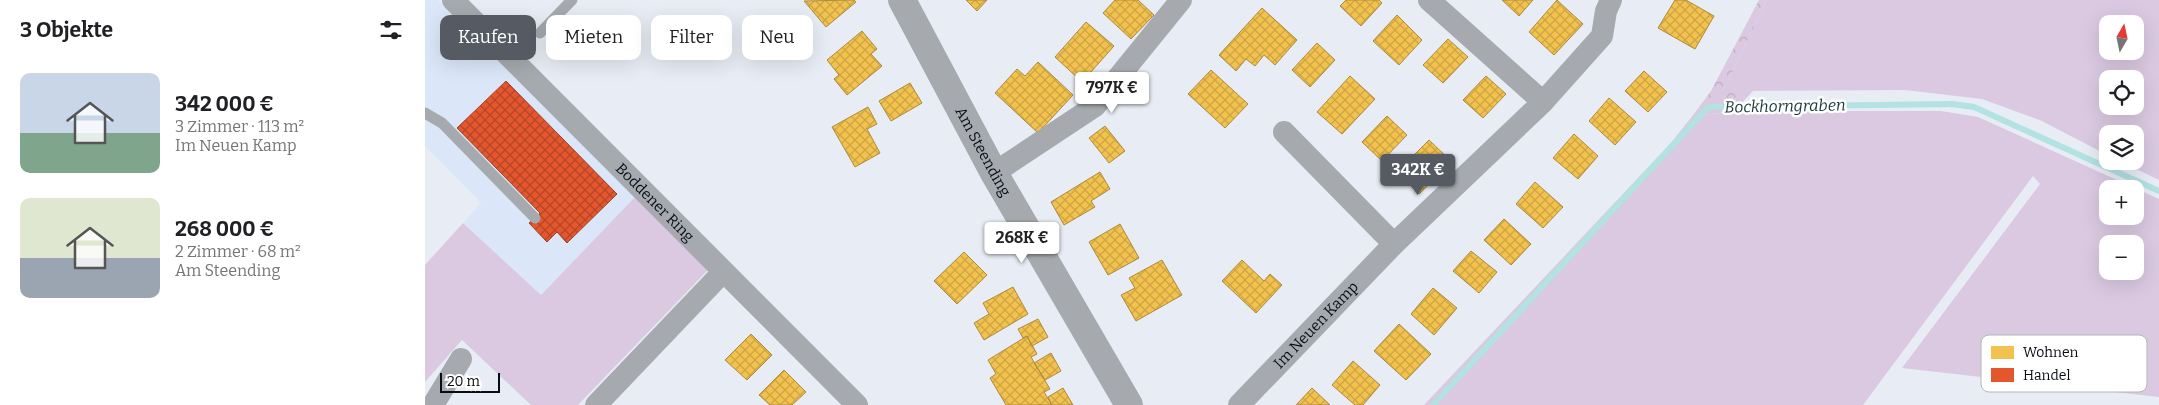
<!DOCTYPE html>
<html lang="de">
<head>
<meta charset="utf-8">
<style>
	body { margin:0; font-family:Bitter,serif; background:#f6f6f6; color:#202124; height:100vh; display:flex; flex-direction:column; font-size:19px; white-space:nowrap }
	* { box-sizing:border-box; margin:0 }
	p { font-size:16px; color:#757577 }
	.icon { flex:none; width:28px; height:28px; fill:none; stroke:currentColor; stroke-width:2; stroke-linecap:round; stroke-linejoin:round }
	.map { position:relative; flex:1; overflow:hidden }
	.details { display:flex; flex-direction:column; background:#fff; width:425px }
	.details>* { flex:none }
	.guide { position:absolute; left:15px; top:15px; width:475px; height:45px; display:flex; gap:10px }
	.needle { width:32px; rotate:9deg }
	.tools { position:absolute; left:1674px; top:15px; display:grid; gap:10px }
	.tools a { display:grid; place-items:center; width:45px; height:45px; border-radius:10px; background:#fff; box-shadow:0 5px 20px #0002; font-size:25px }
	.scale { position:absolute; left:15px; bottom:12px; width:60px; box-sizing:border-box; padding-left:5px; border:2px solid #080d15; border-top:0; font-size:14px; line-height:18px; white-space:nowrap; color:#080d15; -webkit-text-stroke:4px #fff; paint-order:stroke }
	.price { position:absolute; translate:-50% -42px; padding:0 11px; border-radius:5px; background:#fff; color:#222; font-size:16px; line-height:32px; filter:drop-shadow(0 1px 2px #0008) }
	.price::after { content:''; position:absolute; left:50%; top:30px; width:15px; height:11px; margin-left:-8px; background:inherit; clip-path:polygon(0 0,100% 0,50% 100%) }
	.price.active { background:#565b63; color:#fff }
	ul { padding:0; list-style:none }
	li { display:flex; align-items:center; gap:15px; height:125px; padding:0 20px }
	li span { display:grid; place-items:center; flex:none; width:140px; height:100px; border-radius:10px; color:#555 }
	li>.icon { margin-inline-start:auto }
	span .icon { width:60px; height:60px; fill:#fffc; stroke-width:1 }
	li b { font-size:21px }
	h2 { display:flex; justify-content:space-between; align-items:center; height:60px; padding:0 20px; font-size:21px }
	.pill { padding:0 18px; border-radius:10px; background:#fff; box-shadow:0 5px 20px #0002; font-size:18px; line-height:45px }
	.pill.active { background:#565b63; color:#fff }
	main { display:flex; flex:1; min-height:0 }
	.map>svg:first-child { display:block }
</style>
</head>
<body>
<main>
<section class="details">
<h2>3 Objekte<svg class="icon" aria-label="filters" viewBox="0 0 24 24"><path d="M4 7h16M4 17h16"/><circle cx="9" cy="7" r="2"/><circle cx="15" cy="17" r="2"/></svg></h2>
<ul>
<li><span style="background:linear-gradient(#c9d6e8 60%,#7fa58c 0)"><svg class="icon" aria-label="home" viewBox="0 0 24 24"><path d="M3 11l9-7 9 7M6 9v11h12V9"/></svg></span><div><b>342 000 €</b><p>3 Zimmer · 113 m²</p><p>Im Neuen Kamp</p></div></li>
<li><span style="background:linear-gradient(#dfe7d0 60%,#9aa5b1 0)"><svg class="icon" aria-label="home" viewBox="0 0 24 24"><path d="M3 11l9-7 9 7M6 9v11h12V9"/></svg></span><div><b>268 000 €</b><p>2 Zimmer · 68 m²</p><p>Am Steending</p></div></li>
</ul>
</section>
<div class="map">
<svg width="1734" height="405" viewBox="0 0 1734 405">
	<defs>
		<pattern id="forest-crowns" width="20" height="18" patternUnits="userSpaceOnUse" patternTransform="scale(1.25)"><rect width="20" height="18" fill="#dac9e1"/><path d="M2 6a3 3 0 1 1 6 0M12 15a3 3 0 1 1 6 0" fill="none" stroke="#baabc0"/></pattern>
		<pattern id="homes-cross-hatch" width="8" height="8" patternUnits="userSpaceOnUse" patternTransform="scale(1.25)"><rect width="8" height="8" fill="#f2c14e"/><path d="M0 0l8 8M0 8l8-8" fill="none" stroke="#cea543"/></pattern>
		<pattern id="shops-cross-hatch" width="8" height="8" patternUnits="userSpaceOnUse" patternTransform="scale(1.25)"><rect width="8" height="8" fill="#e4572e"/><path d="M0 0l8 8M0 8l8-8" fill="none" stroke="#b74626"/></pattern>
	</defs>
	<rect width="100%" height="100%" fill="#e8edf5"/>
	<!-- built -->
	<path fill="#dbe7f8" d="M0 0H13L210 197 116 295 38 223 56 203 0 146Z"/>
	<!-- grass -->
	<path fill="#dac9e1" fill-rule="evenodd" d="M1342 0H1734V180L1695 161H1710V134H1682V155L1617 121 1557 99 1480 90 1298 91ZM1682 24H1710V51H1682ZM1682 79H1710V106H1682Z
		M1309 111H1516L1553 117 1734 199V397L1477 368 1615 184 1608 176 1438 405H999L1245 144 1269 114 1279 115ZM1682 189H1710V216H1682ZM1682 244H1710V271H1682Z
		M210 197 283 270 153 405H106L37 340 0 382V265L38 223 116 295Z"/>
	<!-- forest -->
	<path fill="url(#forest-crowns)" d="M1334 0H1342L1298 91H1328L1309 111 1279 115 1269 114 1286 91Z"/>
	<!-- homes -->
	<path fill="url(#homes-cross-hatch)" stroke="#ac8b3d" d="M429 0 431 2 401 27 379 1Z
		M541 0H562L552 11Z
		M690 0H713L729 15 706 39 678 13Z
		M921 0H954L957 3 936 26 915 6Z
		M1077 0H1108L1094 16Z
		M1132 0 1158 24 1129 55 1104 32Z
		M1250 0H1261L1289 16 1270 49 1233 28Z
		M837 8 872 40 850 65 839 55 830 66 821 59 811 71 794 55Z
		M972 15 997 40 974 65 948 41Z
		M661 22 689 46 657 82 630 57Z
		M437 31 452 49 446 54 457 66 422 95 409 79 414 75 402 60Z
		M1023 39 1043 57 1018 83 998 65Z
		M892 43 910 60 885 87 867 70Z
		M613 62 648 95 613 133 570 93 592 69 600 76Z
		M786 70 823 104 800 128 763 94Z
		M1219 71 1242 92 1223 112 1200 91Z
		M925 76 950 99 917 134 892 112Z
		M1061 76 1081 94 1058 118 1038 100Z
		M485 83 497 103 466 121 454 101Z
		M1184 98 1211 122 1190 145 1164 121Z
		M443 107 452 124 442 129 455 153 430 167 407 127Z
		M962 116 982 135 957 161 937 142Z
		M680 126 700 151 684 163 664 138Z
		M1149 134 1173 156 1153 179 1128 158Z
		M1004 140 1027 162 994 194 972 172Z
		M675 172 685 189 666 201 670 207 639 225 626 202Z
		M1110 182 1138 207 1118 228 1091 204Z
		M1079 219 1106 244 1086 265 1059 240Z
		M695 224 714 258 683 275 664 242Z
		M1046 251 1072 272 1054 293 1028 271Z
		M539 252 562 275 532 304 509 281Z
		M737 260 757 295 711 321 696 295 710 288 704 278Z
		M817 260 839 281 845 274 857 285 831 313 797 281Z
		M588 287 603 314 559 340 549 323 564 314 558 303Z
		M1008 288 1032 308 1009 335 986 314Z
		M613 319 623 337 607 346 602 336 598 338 593 329Z
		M974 324 1006 354 981 380 949 351Z
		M326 334 347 355 322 380 300 360Z
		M602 336 612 354 606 357 625 389 619 392 627 405H581L565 378 571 374 563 360Z
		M626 353 636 371 620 380 609 363Z
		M928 361 955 385 938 405H930L907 385Z
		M359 370 381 392 367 405H345L334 395Z
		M638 388 648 405H627L623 397Z
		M887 388 905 405H871Z"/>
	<!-- shops -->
	<path fill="url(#shops-cross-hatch)" stroke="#a24126" d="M81 81 192 194 142 243 132 232 122 242 104 223 115 213 32 128Z"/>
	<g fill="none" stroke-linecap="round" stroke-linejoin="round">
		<!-- stream -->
		<path stroke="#b2e2e1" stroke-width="6" d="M1008 405 1283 107 1527 104 1549 107 1734 191"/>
		<!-- service -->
		<path stroke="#a6aaae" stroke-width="11" d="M115 33 147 0
			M0 113 17 123 110 218"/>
		<!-- minor -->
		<g stroke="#a6aaae" stroke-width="22">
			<path id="s1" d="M28 0 432 405"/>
			<path d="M1004 0 1118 102"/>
			<path d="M859 132 969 244"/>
			<path d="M569 173 670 106 756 0"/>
			<path d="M8 405 36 359"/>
			<path d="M171 405 298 272"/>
			<path id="s2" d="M814 405 969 244 1118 102 1177 36 1181 11 1186 0"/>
		</g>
		<!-- tertiary -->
		<path stroke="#a6aaae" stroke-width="28" id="s3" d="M477 0 569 173 704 405"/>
	</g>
	<g text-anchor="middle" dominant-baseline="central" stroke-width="5" stroke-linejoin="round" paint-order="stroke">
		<!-- street labels -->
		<g font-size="15" fill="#080d15" stroke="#fff">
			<text stroke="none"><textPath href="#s3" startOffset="172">Am Steending</textPath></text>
			<text stroke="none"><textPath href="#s1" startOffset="286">Boddener Ring</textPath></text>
			<text stroke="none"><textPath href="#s2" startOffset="111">Im Neuen Kamp</textPath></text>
		</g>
		<!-- water labels -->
		<g font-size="16" font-style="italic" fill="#183938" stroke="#fff">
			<text transform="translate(1360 106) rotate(-1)">Bockhorngraben</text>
		</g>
	</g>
	<!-- legend -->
	<rect x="1556" y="335" width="166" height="57" rx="8" fill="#fff" stroke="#b5b6b9" stroke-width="1"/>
	<rect x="1566" y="346" width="23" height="13" fill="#f2c14e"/>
	<rect x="1566" y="368" width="23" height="14" fill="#e4572e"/>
	<g font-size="14" fill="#080d15">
		<text x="1598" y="357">Wohnen</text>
		<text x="1598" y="380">Handel</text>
	</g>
</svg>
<div class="tools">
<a><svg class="needle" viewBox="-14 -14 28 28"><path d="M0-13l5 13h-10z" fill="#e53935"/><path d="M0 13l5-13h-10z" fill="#757577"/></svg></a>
<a><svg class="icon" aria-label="locate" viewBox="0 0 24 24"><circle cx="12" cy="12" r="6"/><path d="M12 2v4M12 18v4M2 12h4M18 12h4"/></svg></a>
<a><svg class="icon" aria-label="layers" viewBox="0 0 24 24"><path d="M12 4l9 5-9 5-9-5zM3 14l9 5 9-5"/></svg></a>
<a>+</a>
<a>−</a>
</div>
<div class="scale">20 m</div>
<b class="price" style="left:687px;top:114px">797K €</b>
<b class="price active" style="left:993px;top:196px">342K €</b>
<b class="price" style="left:597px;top:264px">268K €</b>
<div class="guide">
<a class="pill active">Kaufen</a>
<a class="pill">Mieten</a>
<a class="pill">Filter</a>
<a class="pill">Neu</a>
</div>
</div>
</main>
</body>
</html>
